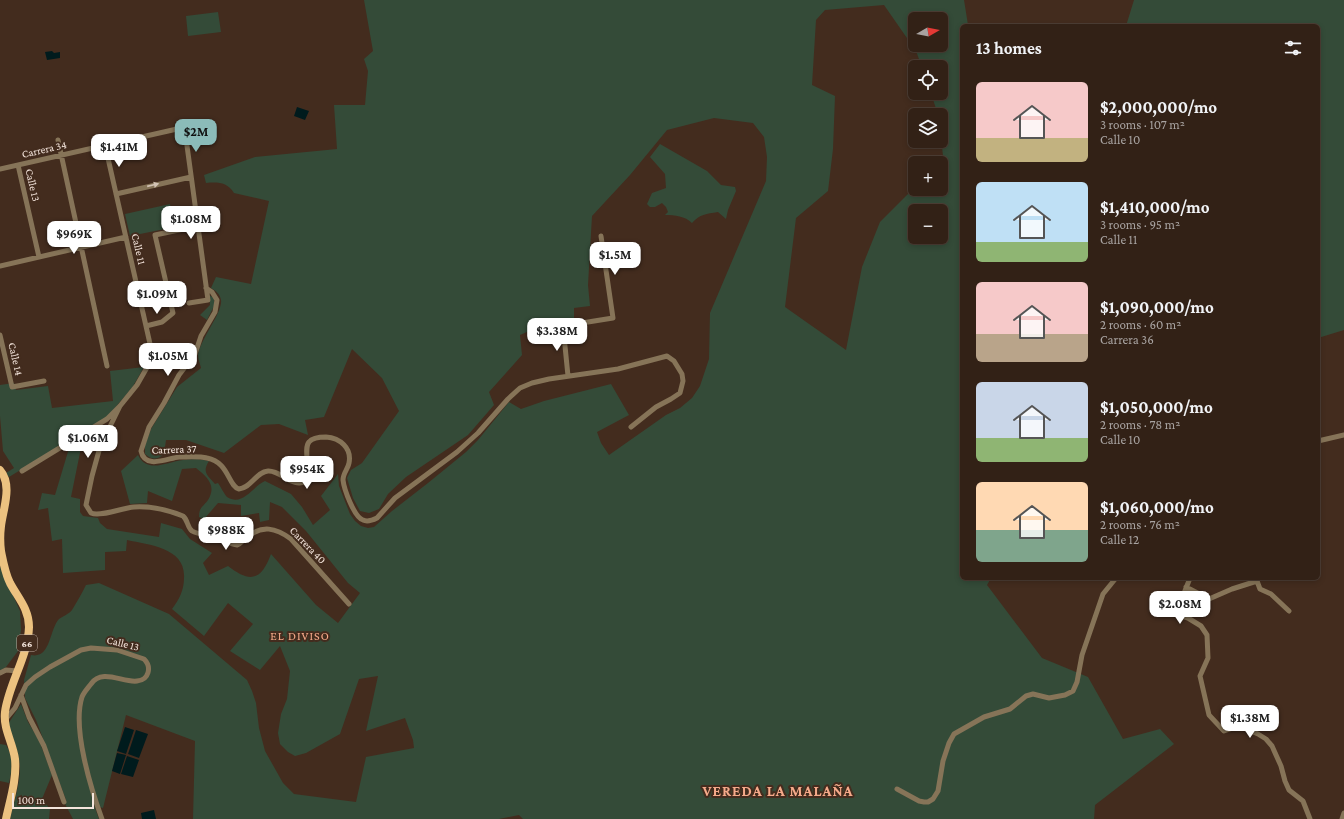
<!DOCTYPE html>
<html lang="en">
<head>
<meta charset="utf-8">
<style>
	body { margin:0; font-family:"Crimson Pro",serif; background:#3a291f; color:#f1f3f6; height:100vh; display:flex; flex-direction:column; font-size:15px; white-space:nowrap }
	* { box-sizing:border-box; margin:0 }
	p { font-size:13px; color:#a8a3a1 }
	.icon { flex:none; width:22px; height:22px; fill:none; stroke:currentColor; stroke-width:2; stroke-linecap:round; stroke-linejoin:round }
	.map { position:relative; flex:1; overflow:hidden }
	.sheet { position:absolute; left:960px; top:24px; width:360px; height:556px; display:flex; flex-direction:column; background:#322116; border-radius:6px; box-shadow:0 2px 6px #0003,0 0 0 1px #4d3e35 }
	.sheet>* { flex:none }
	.needle { width:26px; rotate:81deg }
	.fabs { position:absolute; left:908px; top:12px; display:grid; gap:8px }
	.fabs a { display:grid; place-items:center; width:40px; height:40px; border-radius:6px; background:#322116; box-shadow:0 2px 6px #0003,0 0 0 1px #4d3e35; font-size:20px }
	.scale { position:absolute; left:12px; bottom:10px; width:82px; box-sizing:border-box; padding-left:4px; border:2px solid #f4e5dc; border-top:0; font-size:11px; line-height:14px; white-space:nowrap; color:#f4e5dc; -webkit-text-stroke:3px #432c1e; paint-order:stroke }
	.price { position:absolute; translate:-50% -34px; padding:0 9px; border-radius:8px; background:#fff; color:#222; font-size:13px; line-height:26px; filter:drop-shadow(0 1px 2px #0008) }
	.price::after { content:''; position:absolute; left:50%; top:24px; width:12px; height:9px; margin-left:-6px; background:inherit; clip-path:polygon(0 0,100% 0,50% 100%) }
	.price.active { background:#8bbbb9; color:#111 }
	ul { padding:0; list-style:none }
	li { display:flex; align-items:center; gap:12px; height:100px; padding:0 16px }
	li span { display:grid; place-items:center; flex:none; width:112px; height:80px; border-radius:6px; color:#555 }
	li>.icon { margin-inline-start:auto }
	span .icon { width:48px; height:48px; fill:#fffc; stroke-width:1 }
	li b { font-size:17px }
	h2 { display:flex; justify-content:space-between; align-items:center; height:48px; padding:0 16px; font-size:17px }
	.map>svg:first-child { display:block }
</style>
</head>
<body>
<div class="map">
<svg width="1344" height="819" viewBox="0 0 1344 819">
	<rect width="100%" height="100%" fill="#432c1e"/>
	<!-- green -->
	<path fill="#344b38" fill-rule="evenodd" d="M364 0H964L968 25 970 26H962V578H991L987 585 1042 658 1088 677 1123 739 1160 729 1174 744 1095 805 1094 819H523L519 815 499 819H193L195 741 126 715 103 808 94 805 99 819H73L64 802 66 800 36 720 25 698 24 680 31 655C51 659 49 630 59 619 63 616 69 614 72 610 77 602 82 593 86 585L99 583 169 614 247 680 252 691 256 703 259 728 265 751 283 783 294 794 356 802 366 757 414 748 413 740 405 718 366 731 378 676 359 679 340 734 306 753 295 756 288 752 280 744 278 733 281 714 287 699 290 671 280 646 260 670 230 651 253 624 228 603 204 636 172 609C179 600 184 590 184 578 186 548 150 545 127 540L126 551 105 552V570L63 573 62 539 52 541 48 508 38 510 42 493 55 495 70 445 83 438 71 497 80 499V512L83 516 98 518 100 523 107 529 159 537 161 523 182 529 190 539 212 553 203 563 209 575 228 566C250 583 261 581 271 554L316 605 338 623 360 593 348 583 306 531 282 507 270 502 269 520 260 522 259 513 241 516V505L218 503 205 518 203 519 199 517C199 507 203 507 208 500 217 485 207 477 196 468L182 469 172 501 148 491 147 503 130 504 121 471 138 455C147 474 167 462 183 460 192 459 200 459 209 461 202 472 207 475 215 484L218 483C221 487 224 494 227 497 243 507 253 486 265 481L291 494 302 507 313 525 330 510 321 496 338 474 339 486 350 514 355 521 361 526 368 528 374 527 392 511 428 483 466 452 478 440 509 402 521 409 544 401 611 384 629 415 597 432 601 443 609 455 666 415 680 408 692 398 700 386 709 359 710 313 766 181 767 157 764 137 753 123 714 118 667 130 630 175 592 216 588 285 590 306 574 308V320L545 324 520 335 522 355 489 392 494 405 468 435 406 477 388 494 379 509 369 513 360 511 353 498 347 478 351 470 362 463 399 411 382 378 352 349 324 417 305 420 308 435 279 424 261 425 224 453 186 440H166L164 454C157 460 152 460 145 454V445L151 429 177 387 201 368C200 364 198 359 198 355 200 340 223 312 221 300 220 294 216 291 211 288L216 277 251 284 269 201 234 193C227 182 218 182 206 183L204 175 255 157 337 149 334 105H365L368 71 364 59 373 51ZM884 5 916 51 922 67H941V93H931L938 115H941V139L945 172 941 174V189H917L908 194 880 222 862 267 846 350 785 307 796 218 828 191 833 149 835 96 812 85 816 20 825 10ZM915 19H941V45H915ZM915 211H941V237H915Z
		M1134 0H1344V330L1318 338V26H1126Z
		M218 12 221 32 188 36 186 16Z
		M660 144 707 171 721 185 735 187 736 191 728 210 726 219 718 212C706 214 700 214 692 223 685 216 675 215 665 215L668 212 666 207 662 203 655 207H650L647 204 652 193 666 188 665 174 650 157Z
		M170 204 175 227 130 236 125 214Z
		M209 295 214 298V306L207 320 200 315 210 305Z
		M144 367 132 388 107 417 9 477 6 473 14 468 3 451 0 416V385L14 383 16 390 48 386 52 408 113 401 110 371Z
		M0 566 20 611 21 630 18 651 6 667 0 671Z
		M21 704 28 722 39 740 52 775 42 799 50 809 49 819H10C14 802 20 784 20 767 19 752 13 738 8 724Z
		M0 744 6 745C14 757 12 769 9 783L0 781Z"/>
	<!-- water -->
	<path fill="#001b1d" d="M52 51 54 53 60 52V58L47 60 45 52Z
		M297 107 309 111 305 120 294 116Z
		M125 727 134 730 126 754 117 751Z
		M136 730 148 734 139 758 128 754Z
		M117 753 126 755 120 774 112 771Z
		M127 756 139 760 133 777 121 774Z
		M154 810 156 819H142L141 813Z"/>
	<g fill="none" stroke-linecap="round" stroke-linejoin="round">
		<!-- minor -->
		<path stroke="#867458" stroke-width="5" d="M58 140 107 366
			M18 165 39 257
			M0 169 177 129 180 128 185 131 208 300 189 303
			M116 194 191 177
			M0 266 126 237
			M206 288 212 292 217 300 215 312 201 336 195 354 179 375 164 403 149 427 141 451C145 470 168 458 179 457 188 457 199 456 207 458 229 462 228 486 239 489 251 488 256 472 268 471 281 470 293 489 306 481 311 470 303 449 309 442 313 437 321 437 326 437 340 438 352 448 349 463 348 469 343 473 343 480 344 489 354 517 363 520 367 522 373 520 377 518L395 498 457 452 478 433 508 399 520 388 532 383 549 379 618 369 667 356 674 361 682 374 683 381 680 393 671 399 656 407 631 427
			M146 326 162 322 173 313 155 235 198 226
			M0 335 12 387 44 381
			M568 376 563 326 613 318 601 236
			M120 406 100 447 92 476 86 505 91 513C100 517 122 508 134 507 150 506 168 510 183 516 188 520 187 527 192 531 198 535 210 535 217 537 223 538 230 545 237 545 241 544 243 540 246 538 262 524 276 528 291 539L349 604
			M1318 441 1344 435
			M22 471 107 419 120 406 137 385 153 357 105 145
			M1190 578 1181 601 1176 610 1178 615 1188 618 1201 626 1207 635 1208 658 1200 676 1209 715 1224 731 1236 727H1241L1258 734 1266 739 1272 746 1281 766 1285 781 1289 790 1303 801 1310 819
			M1186 587 1209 599 1232 589 1257 581 1260 589 1271 594 1289 611
			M0 673 6 670 17 671
			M21 695 29 717 44 746 64 802
			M5 720 15 708 26 685 35 677 50 667 81 650 91 648 117 650 144 659C152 667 149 680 137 681 123 683 102 668 91 684 88 688 84 692 82 697 72 728 91 789 102 819
			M897 789 919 801 924 802H928L933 799 938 791 943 761 949 743 954 734 984 717 1010 709 1026 696 1033 694 1049 698 1065 695 1073 691 1077 682 1082 655 1103 594 1116 578
			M1342 819 1344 813"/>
		<!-- trunk -->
		<path stroke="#ecc280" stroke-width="8" d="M0 470C13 485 3 509 1 526 0 534 0 543 1 551 3 561 5 573 10 583 18 598 29 609 29 627 28 657 9 683 5 712 3 729 13 743 15 759 17 779 10 800 6 819"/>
	</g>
	<!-- one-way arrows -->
	<defs><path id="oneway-solid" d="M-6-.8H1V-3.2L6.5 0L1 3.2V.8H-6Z"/></defs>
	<use fill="#d3c3b4" href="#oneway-solid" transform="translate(153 185) rotate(-13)"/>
	<g text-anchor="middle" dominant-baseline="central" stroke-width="4" stroke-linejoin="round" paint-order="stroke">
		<!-- shield labels -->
		<rect fill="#432c1e" stroke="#bfaea3" stroke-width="1" x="17" y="635" width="20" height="16" rx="3"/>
		<g font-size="10" font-weight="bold" fill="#f4e5dc">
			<text x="27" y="643">66</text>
		</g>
		<!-- street labels -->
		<g font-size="11" fill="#f4e5dc" stroke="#432c1e">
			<text transform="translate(44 149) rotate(-13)">Carrera 34</text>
			<text transform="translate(33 185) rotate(77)">Calle 13</text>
			<text transform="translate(139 249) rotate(77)">Calle 11</text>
			<text transform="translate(16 359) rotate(77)">Calle 14</text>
			<text transform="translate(174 449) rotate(-2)">Carrera 37</text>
			<text transform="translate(308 545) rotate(46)">Carrera 40</text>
			<text transform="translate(123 643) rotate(14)">Calle 13</text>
		</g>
		<!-- neighbourhood labels -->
		<g font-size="12" letter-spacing="1" fill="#f6aa8a" stroke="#432c1e">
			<text x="300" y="636">EL DIVISO</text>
		</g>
		<!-- district labels -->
		<g font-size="15" font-weight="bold" letter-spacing="1" fill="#f6aa8a" stroke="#432c1e">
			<text x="778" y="791">VEREDA LA MALAÑA</text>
		</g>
	</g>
</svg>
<div class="fabs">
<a><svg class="needle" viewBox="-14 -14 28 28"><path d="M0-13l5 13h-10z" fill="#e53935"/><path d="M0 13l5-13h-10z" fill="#a8a3a1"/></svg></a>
<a><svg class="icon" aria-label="locate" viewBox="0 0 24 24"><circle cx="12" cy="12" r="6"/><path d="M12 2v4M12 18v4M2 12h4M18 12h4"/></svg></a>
<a><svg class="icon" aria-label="layers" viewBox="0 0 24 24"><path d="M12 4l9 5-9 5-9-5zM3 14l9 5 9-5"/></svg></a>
<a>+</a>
<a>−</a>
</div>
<div class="scale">100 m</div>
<b class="price active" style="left:196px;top:153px">$2M</b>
<b class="price" style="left:119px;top:168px">$1.41M</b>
<b class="price" style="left:191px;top:240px">$1.08M</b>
<b class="price" style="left:74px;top:255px">$969K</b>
<b class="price" style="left:615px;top:276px">$1.5M</b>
<b class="price" style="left:157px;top:315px">$1.09M</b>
<b class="price" style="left:557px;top:352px">$3.38M</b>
<b class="price" style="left:168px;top:377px">$1.05M</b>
<b class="price" style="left:88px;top:459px">$1.06M</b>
<b class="price" style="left:307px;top:490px">$954K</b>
<b class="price" style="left:226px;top:551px">$988K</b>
<b class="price" style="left:1180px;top:625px">$2.08M</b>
<b class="price" style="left:1250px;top:739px">$1.38M</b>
<section class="sheet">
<h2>13 homes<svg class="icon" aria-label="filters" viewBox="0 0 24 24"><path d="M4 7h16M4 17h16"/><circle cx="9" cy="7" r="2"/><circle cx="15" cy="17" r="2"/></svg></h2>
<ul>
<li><span style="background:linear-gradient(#f6c9c9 70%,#c2b280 0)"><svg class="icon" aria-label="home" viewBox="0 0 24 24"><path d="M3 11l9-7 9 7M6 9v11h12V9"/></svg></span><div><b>$2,000,000/mo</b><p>3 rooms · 107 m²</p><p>Calle 10</p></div></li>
<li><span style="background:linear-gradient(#bfe0f5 75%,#8fb573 0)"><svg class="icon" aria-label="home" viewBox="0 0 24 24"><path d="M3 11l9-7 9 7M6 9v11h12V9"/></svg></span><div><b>$1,410,000/mo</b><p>3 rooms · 95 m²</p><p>Calle 11</p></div></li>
<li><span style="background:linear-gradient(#f6c9c9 65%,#b9a48a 0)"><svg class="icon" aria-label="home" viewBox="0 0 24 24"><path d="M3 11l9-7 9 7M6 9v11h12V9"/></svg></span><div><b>$1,090,000/mo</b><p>2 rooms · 60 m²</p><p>Carrera 36</p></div></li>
<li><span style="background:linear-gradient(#c9d6e8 70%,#8fb573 0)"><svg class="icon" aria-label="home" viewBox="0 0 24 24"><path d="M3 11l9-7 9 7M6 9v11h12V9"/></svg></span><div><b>$1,050,000/mo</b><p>2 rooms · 78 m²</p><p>Calle 10</p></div></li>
<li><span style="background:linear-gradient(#ffd9b3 60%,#7fa58c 0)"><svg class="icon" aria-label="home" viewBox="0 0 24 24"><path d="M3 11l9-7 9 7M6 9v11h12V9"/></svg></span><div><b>$1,060,000/mo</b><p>2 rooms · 76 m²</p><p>Calle 12</p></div></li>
</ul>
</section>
</div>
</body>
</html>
